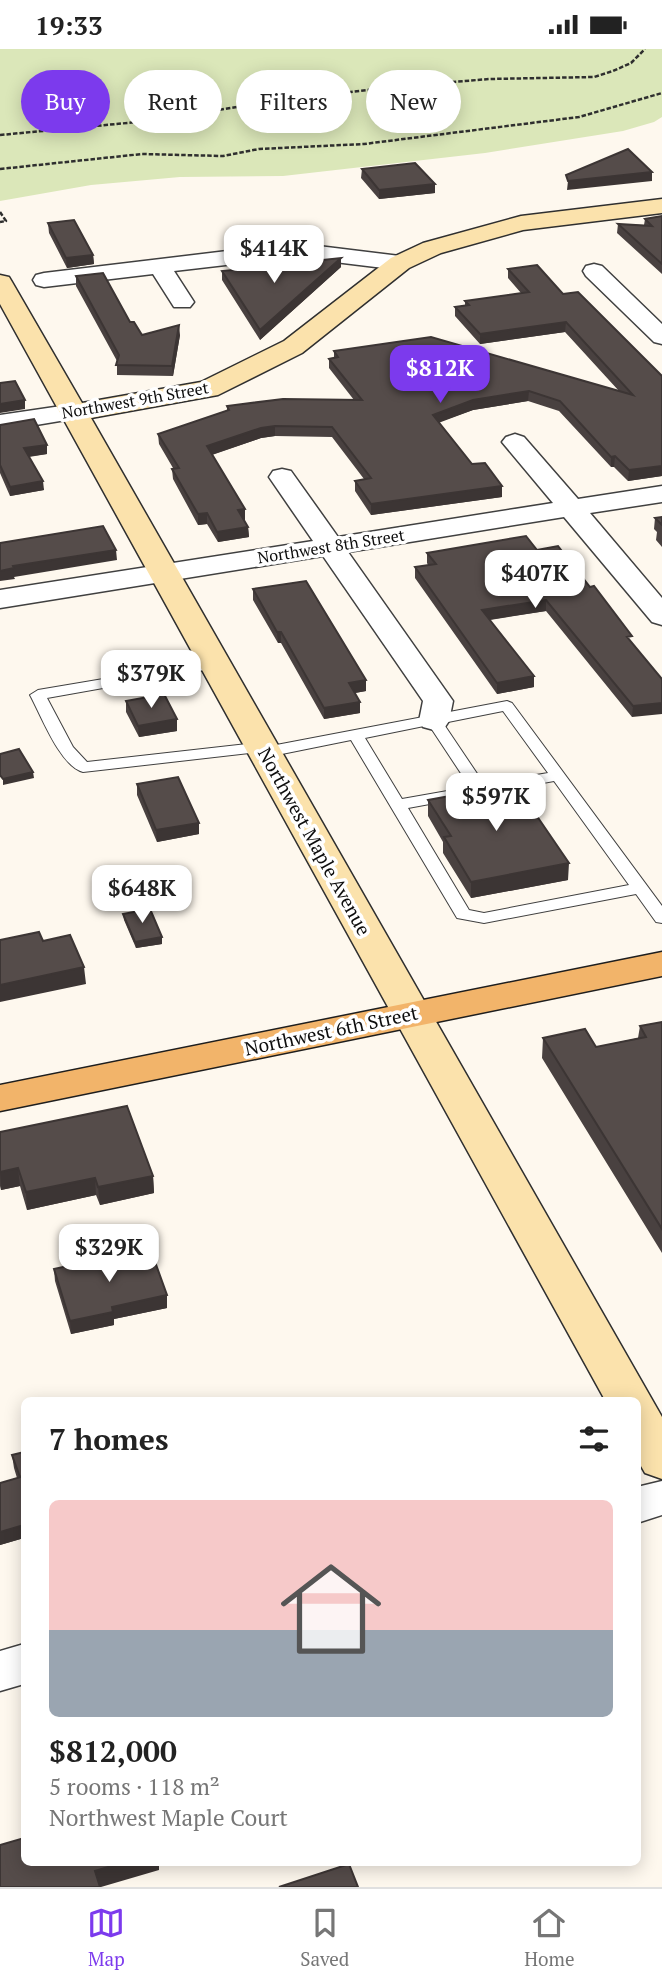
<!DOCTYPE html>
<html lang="en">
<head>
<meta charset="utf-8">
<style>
	body { margin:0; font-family:"PT Serif",serif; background:#f2f2f2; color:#222; height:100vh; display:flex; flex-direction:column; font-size:26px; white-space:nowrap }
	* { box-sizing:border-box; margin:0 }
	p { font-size:23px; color:#767676 }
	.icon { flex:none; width:38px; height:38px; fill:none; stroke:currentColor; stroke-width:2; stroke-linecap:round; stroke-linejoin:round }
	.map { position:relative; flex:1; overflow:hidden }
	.panel { position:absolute; left:21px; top:1348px; width:620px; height:469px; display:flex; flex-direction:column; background:#fff; border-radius:10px; box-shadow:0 4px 18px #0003 }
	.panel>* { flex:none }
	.top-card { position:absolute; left:21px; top:21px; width:621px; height:63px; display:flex; gap:14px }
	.price { position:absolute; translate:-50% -60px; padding:0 16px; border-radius:14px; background:#fff; color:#222; font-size:23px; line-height:46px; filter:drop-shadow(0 2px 4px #0008) }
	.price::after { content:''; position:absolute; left:50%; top:42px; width:21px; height:16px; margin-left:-10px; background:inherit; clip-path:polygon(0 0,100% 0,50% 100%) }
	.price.on { background:#7c3aed; color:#fff }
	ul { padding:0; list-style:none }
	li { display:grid; align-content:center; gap:14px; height:371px; padding:0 28px }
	li span { display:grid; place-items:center; height:217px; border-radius:10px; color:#555 }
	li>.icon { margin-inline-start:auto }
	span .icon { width:126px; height:126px; fill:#fffc; stroke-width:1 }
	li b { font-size:30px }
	h2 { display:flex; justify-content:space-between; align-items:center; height:84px; padding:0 28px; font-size:30px }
	.tag { padding:0 24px; border-radius:32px; background:#fff; box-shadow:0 4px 18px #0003; font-size:24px; line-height:63px }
	.tag.on { background:#7c3aed; color:#fff }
	.status { display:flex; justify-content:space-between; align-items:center; height:49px; padding:0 35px; background:#fff; direction:ltr }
	.status svg { height:19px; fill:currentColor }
	.tabs { display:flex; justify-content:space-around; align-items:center; height:98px; border-top:2px solid #e0e0e0; background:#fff; font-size:19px; color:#767676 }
	.tabs a { display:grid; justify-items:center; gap:4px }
	.tabs .on { color:#7c3aed }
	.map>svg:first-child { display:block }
</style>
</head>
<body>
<div class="status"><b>19:33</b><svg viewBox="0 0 49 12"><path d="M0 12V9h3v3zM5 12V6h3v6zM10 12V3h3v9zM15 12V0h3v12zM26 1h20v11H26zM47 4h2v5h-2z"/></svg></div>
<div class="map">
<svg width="662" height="1838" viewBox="0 0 662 1838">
	<rect width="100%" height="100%" fill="#fef8ee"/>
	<!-- green -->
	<path fill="#dbe7b9" d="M0 0H662V68L654 73 623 82 485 104 283 127 180 128 91 136 0 152Z"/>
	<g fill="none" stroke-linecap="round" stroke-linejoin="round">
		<defs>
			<path id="lane" d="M216 611 223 615 221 618 47 649 73 698 87 713 264 693 271 697 507 652 512 654 662 857V874L656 873 636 845 484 874 457 869 351 691 267 708 259 703 83 723C60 717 41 666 30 646L38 641ZM503 662 548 724 484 735 443 674ZM429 676 470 738 402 750 365 689ZM554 732 629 836 484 864 469 861 408 759Z"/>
			<path id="street" d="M294 194 400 207 408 209 411 214 408 219 400 221 294 208 174 222 194 253 190 258H174L153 225 44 238 36 236 33 231 36 226 44 224Z
				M594 215 602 217 662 275V295L654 293 586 227 583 222 586 217Z
				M75 355 84 358 88 363 84 368 0 382V366Z
				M515 385 524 388 578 450 662 437V453L590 464 662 549V576L652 573 564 468 348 503 453 652 449 672 445 678 434 681 423 678 419 672 423 652 323 507 0 559V541L313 492 269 428 273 422 282 420 291 422 338 488 553 454 502 393 506 388Z
				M662 1432V1466L637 1474V1438Z
				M24 1595V1635L0 1642V1602Z"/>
			<path id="secondary" d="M662 150V164L523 181 441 204 409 219 302 304 218 346 91 369 662 1368V1430L645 1424 637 1410V1351H605L0 255V226L9 228 12 233 82 354 201 333 284 292 391 209 423 194 521 167Z"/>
			<path id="primary" d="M662 903V927L0 1062V1036Z"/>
		</defs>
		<!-- lane casing -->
		<use href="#lane" stroke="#404040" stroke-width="2"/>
		<!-- street casing -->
		<use href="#street" stroke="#404040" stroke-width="3"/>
		<!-- secondary casing -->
		<use href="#secondary" stroke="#2f2f2f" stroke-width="3"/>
		<!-- primary casing -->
		<use href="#primary" stroke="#1e1e1e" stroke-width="3"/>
		<!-- path -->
		<path stroke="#2f2f2f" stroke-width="2.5" stroke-dasharray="4.5 2" stroke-linecap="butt" d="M0 86 148 72 282 51 401 37 490 30 594 28 613 22 631 14 645 0
			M0 120 142 105 223 107 259 100 364 95 579 68 662 44
			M0 163 6 172 0 173"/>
		<!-- lane -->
		<use href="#lane" fill="#fff" fill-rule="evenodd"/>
		<!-- street -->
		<use href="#street" fill="#fff" fill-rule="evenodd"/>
		<!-- secondary -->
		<use href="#secondary" fill="#fbe2ac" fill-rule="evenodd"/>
		<!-- primary -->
		<use href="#primary" fill="#f2b46a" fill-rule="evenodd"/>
	</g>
	<!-- wall -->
	<path fill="#494140" d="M362 120 435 144 379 150 361 129Z
		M662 167V225L617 184 618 175 644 176 645 170Z
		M48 174 93 206 94 215 67 219 49 184Z
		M341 209V218L260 291 222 231V222L241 220V215L294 214Z
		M508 220 563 245 662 327V427L628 432 614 418H611L559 362 528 352 473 361 439 373 472 415 502 437V448L371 466 355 442V432L364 430 332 388 275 387 261 389 212 406 245 471H244L248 478 249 488 218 493 207 475 198 476 173 430 172 420 173 419 159 395 158 385 227 362V357L354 351 329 319V310L334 309V302L619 342 565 283 480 295 455 267V258L465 256V252L521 244 508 229Z
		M76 227 130 273 142 286H180L173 327 117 326V312L76 237Z
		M0 376 47 405 29 408 44 441 10 447 0 424Z
		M662 468V498L656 491 657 483 654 480 655 469Z
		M537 501 632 594 662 630 632 668 546 562 490 571 534 638 497 645 415 529V518L428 516 427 514V504Z
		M253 540 366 642 355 644 360 664 324 670 281 594H278L253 551Z
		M126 652 177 682 139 688 126 663Z
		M137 735 199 774V785L157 793 137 746Z
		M428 751 568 831 471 849 443 804V793L428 767Z
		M123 865 162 888V895L136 899 124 871Z
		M662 973V1204L542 1009 543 989 596 998 638 989 640 977Z
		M0 1083 153 1127 154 1144 100 1156 96 1146 27 1161 20 1137 1 1141 0 1137Z
		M54 1220 167 1246V1259L114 1270V1276L71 1285 55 1232Z
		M24 1403V1489L0 1496V1434L17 1429 14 1419 12 1406Z"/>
	<!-- shaded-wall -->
	<path fill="#3c3534" d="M652 123V132L567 141 568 132Z
		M435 135V144L379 150V141Z
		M93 206 94 215 67 219 66 209Z
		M341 209V218L260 291V281Z
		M566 273 565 283 480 295V285Z
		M179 276 180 286 173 327 172 317Z
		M529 342 528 352 473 361 433 376V366L473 351Z
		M25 351V360L0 364V355Z
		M275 377V387L261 389 208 407 207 397 261 379Z
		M47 396V405L25 408 24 399Z
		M615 407 614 418H611V408Z
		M662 417V427L628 432 629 421Z
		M43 432 44 441 10 447V438Z
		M502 437V448L371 466V455Z
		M245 460V471L239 472 238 461Z
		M207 464V475L198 476V465Z
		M248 478 249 488 218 493 217 483Z
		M116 501 117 511 14 528 15 530 0 532V522L13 517Z
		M546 551V562L481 572 482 561Z
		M277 583H281V594H278Z
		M534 627V638L497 645V634Z
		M366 631V642L349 645V634Z
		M360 653V664L324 670V659Z
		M662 654V665L632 668 633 657Z
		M177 670V682L139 688 138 677Z
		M33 723 34 729 3 736V730Z
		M199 774V785L157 793 156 781Z
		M569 814 568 831 471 849V833Z
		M162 888V895L136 899 135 893Z
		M84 918 86 935 0 953V936Z
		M18 1119 20 1137 1 1141 0 1123Z
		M153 1127 154 1144 100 1156 98 1138Z
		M95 1129 96 1146 27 1161 26 1143Z
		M167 1246V1259L114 1270V1276L71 1285 70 1272 112 1258Z
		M24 1476V1489L0 1496V1483Z
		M125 1813H159V1821L101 1838H97L95 1822Z"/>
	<!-- building -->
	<path fill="#554c4a" stroke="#3c3534" stroke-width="2" d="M628 100 652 123 568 132 566 126Z
		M415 114 435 135 379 141 362 120Z
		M662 167V215L618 175 652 177 645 170Z
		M74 171 93 206 66 209 48 174Z
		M290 209 294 214 341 209 260 281 222 222 244 220 241 215Z
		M537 216 563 245 578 243 662 327V417L629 421 615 407 611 408 560 352 529 342 473 351 433 366 472 415 485 414 502 437 371 455 355 432 371 429 332 378 275 377 261 379 207 397 245 460 238 461 248 478 217 483 207 464 198 465 172 420 179 419 158 385 229 361 227 357 283 350 362 351 329 310 338 308 334 302 431 288 633 346 566 273 480 285 455 258 469 256 465 252 529 243 508 220Z
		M103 224 130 273H134L142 286 179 276 172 317 116 316 119 306 76 227Z
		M15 332 25 351 0 355V334Z
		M34 370 47 396 24 399 43 432 10 438 0 416V376Z
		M662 468V476L655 469Z
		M103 477 116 501 13 517 14 519 0 522V494Z
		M526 487 537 501 558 497 590 538 594 537 632 587 627 588 662 630V654L633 657 546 551 482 561 534 627 497 634 415 518 436 515 427 504Z
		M306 532 366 631 349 634 360 653 324 659 281 583H277L253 540Z
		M164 645 177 670 138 677 126 652Z
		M19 700 33 723 3 730 0 726V705Z
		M178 728 199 774 156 781 137 735Z
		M515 735 569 814 471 833 444 788 451 787 428 751Z
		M150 860 162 888 135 893 123 865Z
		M39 883 43 892 70 886 84 918 0 936V891Z
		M662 973V1180L543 989 585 980 596 998 646 988 640 977Z
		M127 1057 153 1127 98 1138 95 1129 26 1143 18 1119 0 1123V1083Z
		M150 1199 167 1246 112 1258 113 1263 70 1272 54 1220Z
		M24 1403V1427L20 1428 12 1406Z
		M24 1427V1476L0 1483V1434Z
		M24 1789V1813H125L95 1822 100 1838H0V1796Z
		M349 1815 358 1838H279Z"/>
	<g text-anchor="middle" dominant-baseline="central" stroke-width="7" stroke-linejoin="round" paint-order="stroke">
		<!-- far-street labels -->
		<g font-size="16" fill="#0d0d0d" stroke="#fff">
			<text transform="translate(135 351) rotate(-10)">Northwest 9th Street</text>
			<text transform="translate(331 497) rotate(-9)">Northwest 8th Street</text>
		</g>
		<!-- street labels -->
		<g font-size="19" fill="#0d0d0d" stroke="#fff">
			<text transform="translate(315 792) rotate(61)">Northwest Maple Avenue</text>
			<text transform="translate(331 981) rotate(-12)">Northwest 6th Street</text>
		</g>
	</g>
</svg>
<b class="price" style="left:274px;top:236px">$414K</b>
<b class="price on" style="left:440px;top:356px">$812K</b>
<b class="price" style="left:535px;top:561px">$407K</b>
<b class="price" style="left:151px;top:661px">$379K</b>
<b class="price" style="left:496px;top:784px">$597K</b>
<b class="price" style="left:142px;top:876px">$648K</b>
<b class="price" style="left:109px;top:1235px">$329K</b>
<div class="top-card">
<a class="tag on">Buy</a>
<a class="tag">Rent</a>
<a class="tag">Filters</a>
<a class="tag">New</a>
</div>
<section class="panel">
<h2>7 homes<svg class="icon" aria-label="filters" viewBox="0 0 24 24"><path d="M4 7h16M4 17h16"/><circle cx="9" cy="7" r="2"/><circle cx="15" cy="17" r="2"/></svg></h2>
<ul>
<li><span style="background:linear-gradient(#f6c9c9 60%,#9aa5b1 0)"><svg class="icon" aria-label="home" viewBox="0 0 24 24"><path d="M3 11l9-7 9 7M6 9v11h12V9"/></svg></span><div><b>$812,000</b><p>5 rooms · 118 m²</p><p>Northwest Maple Court</p></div></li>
</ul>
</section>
</div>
<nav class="tabs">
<a class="on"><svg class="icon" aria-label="map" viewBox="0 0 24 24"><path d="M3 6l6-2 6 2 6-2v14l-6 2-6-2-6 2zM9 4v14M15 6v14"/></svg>Map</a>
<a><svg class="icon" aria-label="saved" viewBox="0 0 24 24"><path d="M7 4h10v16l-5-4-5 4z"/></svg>Saved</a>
<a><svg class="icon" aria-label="home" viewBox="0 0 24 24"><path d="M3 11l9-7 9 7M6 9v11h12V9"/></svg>Home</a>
</nav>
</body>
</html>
